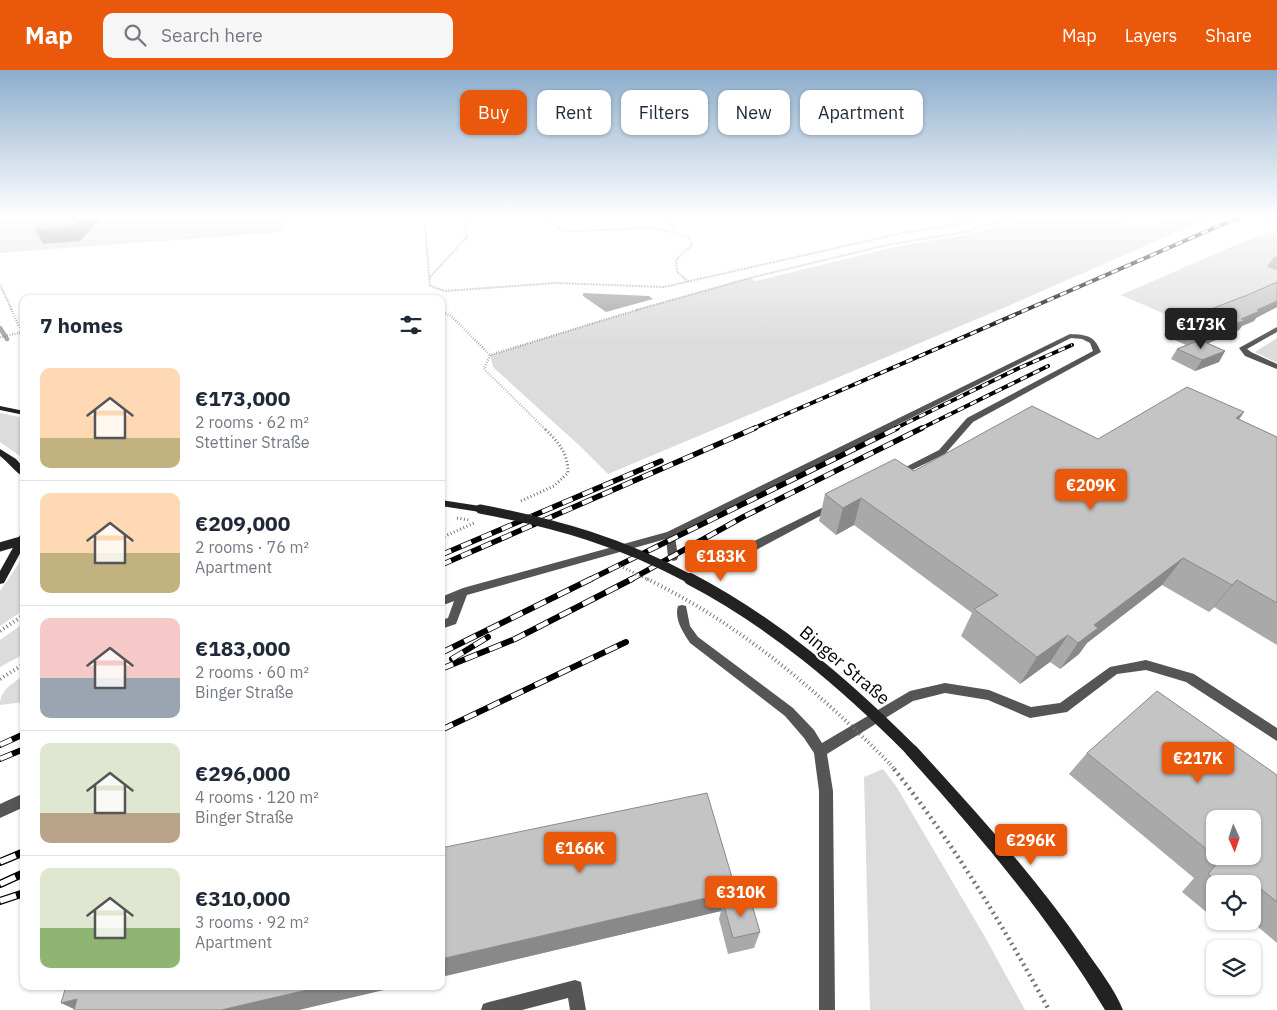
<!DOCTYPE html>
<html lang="en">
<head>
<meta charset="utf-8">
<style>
	body { margin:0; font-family:"IBM Plex Sans",sans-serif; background:#f6f6f7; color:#1f2937; height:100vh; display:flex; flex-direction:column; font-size:19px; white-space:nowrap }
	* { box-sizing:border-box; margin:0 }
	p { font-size:16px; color:#747a83 }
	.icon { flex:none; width:28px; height:28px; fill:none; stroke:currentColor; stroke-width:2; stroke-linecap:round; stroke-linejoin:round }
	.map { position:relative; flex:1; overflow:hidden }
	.side { position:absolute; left:20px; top:225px; width:425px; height:695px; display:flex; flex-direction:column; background:#fff; border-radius:10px; box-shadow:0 1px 4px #0004 }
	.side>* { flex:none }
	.banner { position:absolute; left:460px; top:20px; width:475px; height:45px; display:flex; gap:10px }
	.needle { width:32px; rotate:177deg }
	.buttons { position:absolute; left:1206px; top:740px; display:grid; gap:10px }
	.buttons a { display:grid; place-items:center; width:55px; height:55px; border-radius:10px; background:#fff; box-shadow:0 1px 4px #0004; font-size:25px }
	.price { position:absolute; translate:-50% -42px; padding:0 11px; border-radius:5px; background:#ea580c; color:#fff; font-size:16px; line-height:32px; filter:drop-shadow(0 1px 2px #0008) }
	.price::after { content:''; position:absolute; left:50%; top:30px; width:15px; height:11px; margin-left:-8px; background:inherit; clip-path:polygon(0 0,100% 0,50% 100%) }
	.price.current { background:#222; color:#fff }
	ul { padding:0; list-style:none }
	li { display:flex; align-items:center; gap:15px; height:125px; padding:0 20px }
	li+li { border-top:1px solid #e0e1e3 }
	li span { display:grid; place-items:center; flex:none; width:140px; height:100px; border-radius:10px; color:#555 }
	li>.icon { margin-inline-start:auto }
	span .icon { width:60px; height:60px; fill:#fffc; stroke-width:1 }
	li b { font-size:21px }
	h2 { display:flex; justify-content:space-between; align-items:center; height:60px; padding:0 20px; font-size:21px }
	.tag { padding:0 18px; border-radius:10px; background:#fff; box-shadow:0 1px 4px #0004; font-size:18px; line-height:45px }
	.tag.current { background:#ea580c; color:#fff }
	header { display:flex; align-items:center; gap:30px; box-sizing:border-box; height:70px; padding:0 25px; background:#ea580c; color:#fff }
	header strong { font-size:24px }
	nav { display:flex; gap:28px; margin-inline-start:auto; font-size:18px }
	.search { width:350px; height:45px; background:#f6f6f7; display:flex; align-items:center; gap:12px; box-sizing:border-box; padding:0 18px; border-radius:10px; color:#747a83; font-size:19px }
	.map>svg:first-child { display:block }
</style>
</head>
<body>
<header>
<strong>Map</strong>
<div class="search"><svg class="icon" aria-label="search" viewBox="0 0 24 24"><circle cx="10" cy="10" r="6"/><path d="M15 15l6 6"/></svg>Search here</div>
<nav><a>Map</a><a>Layers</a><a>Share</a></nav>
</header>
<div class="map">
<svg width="1277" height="940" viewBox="0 0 1277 940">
	<rect width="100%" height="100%" fill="#fff"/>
	<!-- green -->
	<path fill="#dcdcdc" d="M0 145H289L282 162 0 183Z
		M1029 145H1091L1147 158 1181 145H1213L1168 162 1172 164 1008 236 608 404 581 377 493 297 490 285 604 249 750 208 756 211 895 177 970 164 1022 150 1019 148Z
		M1266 162 1277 165V217L1190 255 1121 225Z
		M1277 268V293L1255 282Z
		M0 343 24 348V389L0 372Z
		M24 486V540L0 556V521Z
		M24 553V584L0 597V570Z
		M24 605V632L0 635C0 620 12 614 24 605Z
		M883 699 896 716 985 867 1025 940H870L864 707Z"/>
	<!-- water -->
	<path fill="#a3a3a3" d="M583 223 649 226 653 229 606 242 583 226Z"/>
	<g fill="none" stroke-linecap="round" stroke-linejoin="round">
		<!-- stream -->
		<path stroke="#a3a3a3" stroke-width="4.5" d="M0 258 7 269"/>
		<!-- path-far4 -->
		<path stroke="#777" stroke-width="2" stroke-dasharray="0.5 1" stroke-linecap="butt" d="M424 145 430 216 445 221 556 213 664 217 902 163 949 156 973 150 978 145
			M544 145 559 159 570 161 656 158 689 167 692 175 676 190 677 202 689 212
			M666 145 675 162
			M1235 145 1277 152
			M1169 163 1218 145
			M430 207 467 167 464 145
			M0 215 12 240
			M636 240 750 208 891 174 965 162 1022 145"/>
		<!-- path-far3 -->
		<path stroke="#777" stroke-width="2.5" stroke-dasharray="0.5 2" stroke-linecap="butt" d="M11 239 19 256 24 259
			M441 241 451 246 490 285
			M0 267 24 262
			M545 359 484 299 490 285 640 239"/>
		<!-- path-far2 -->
		<path stroke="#777" stroke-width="3" stroke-dasharray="1 2.5" stroke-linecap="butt" d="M521 431 554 416 568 403C568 382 558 372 544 358
			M441 468 474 453"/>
		<!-- path-far1 -->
		<path stroke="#777" stroke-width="4" stroke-dasharray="1 3" stroke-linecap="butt" d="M0 561 24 545
			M0 609 24 594
			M890 694 895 700"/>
		<!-- path -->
		<path stroke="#777" stroke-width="4.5" stroke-dasharray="2 4" stroke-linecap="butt" d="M894 699C954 774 1003 856 1049 940"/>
		<!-- service -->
		<path fill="#555" fill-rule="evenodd" d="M1070 264C1087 265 1094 265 1101 282L973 352 945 384 902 405H896L894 403 939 380 967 348 1093 281 1090 273 1082 269 1071 268 675 466 678 487 677 490 673 491 668 487 666 469 467 525 456 554 441 559V550L448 548 454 531 441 536V527L463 518 667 462Z
			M832 433 837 436 835 438 756 480 752 481 747 477 748 474Z
			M682 535 686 536 690 556 698 567 793 638 814 660 822 673 910 621 945 613 989 620 1031 637 1060 633 1110 597 1146 590 1194 604 1277 658V671L1186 612 1146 600 1117 604 1067 642 1030 648 988 630 945 623 913 631 827 684 833 721 835 940H819V721L814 683 804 668 785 646 690 573C683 562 674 549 678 536Z
			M24 723V737L0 748V734Z
			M575 910 581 912 586 940H570L568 928 522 940H481L483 934 489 932Z"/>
		<!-- minor -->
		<path fill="#555" fill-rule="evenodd" d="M1277 257V262L1247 279 1251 282 1277 294V299L1245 286 1239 278Z"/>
		<!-- secondary -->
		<path fill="#222" fill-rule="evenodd" d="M0 336 24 341V345L0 340Z
			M0 379 16 389 24 398V407C16 403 8 392 0 386Z
			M441 430 480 436 485 439 480 442 441 436Z
			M24 464V476L4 513 0 514V501L20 465Z
			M911 674 916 676C975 741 1035 806 1085 879 1098 898 1114 918 1123 940H1105C1049 847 979 765 906 684L904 680 906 676Z"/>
		<defs>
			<path id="rail-far3" d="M752 359 1244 145
				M894 359 1019 298 1072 275
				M920 359 1048 296"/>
			<path id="rail-far2" d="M441 485 661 391
				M441 495 755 358
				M589 510 897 358
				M630 510 743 447 922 358"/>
			<path id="rail-far1" d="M441 583 591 509
				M452 589 488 567
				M441 599 515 569 632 509
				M441 660 626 572
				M0 675 24 664
				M0 689 24 679"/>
			<path id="rail" d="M0 792 24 782
				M0 814 24 803
				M0 831 24 823"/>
		</defs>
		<!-- rail-far3 casing -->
		<use href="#rail-far3" stroke="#000" stroke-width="4"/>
		<!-- rail-far2 casing -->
		<use href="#rail-far2" stroke="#000" stroke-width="5.5"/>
		<!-- rail-far1 casing -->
		<use href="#rail-far1" stroke="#000" stroke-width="6"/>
		<!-- rail casing -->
		<use href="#rail" stroke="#000" stroke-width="8"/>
		<!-- rail-far3 -->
		<use href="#rail-far3" stroke="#fff" stroke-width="2.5" stroke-dasharray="7" stroke-linecap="butt"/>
		<!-- rail-far2 -->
		<use href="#rail-far2" stroke="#fff" stroke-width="4" stroke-dasharray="11" stroke-linecap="butt"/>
		<!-- rail-far1 -->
		<use href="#rail-far1" stroke="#fff" stroke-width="4.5" stroke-dasharray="13" stroke-linecap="butt"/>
		<!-- rail -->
		<use href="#rail" stroke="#fff" stroke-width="5.5" stroke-dasharray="17" stroke-linecap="butt"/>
		<!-- path-bridge-far1 -->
		<path stroke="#777" stroke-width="3" stroke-dasharray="1 2.5" stroke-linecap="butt" d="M457 448 469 450
			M620 496 649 510"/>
		<!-- path-bridge -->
		<path stroke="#777" stroke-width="4" stroke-dasharray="1 3" stroke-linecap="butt" d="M647 509C740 554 818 621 890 694"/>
		<!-- secondary-bridge-far1 -->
		<path stroke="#222" stroke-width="9" d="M480 439C559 454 621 472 692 510
			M0 477 24 470"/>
		<!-- secondary-bridge -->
		<path stroke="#222" stroke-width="12" d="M690 509C774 553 844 613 911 680"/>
	</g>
	<!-- wall -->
	<path fill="#a9a9a9" d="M1277 186V200L1267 197 1273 188Z
		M1277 212V237L1256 248 1254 251 1242 256 1239 260 1208 273 1225 281 1219 292 1195 301 1171 289 1177 279 1186 275 1164 265 1169 255 1250 224Z
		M1244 342 1239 349 1277 367V575L1214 537 1209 542 1162 515 1087 573 1079 584 1060 599 1050 592 1020 614 961 566 972 543 854 455 836 465 819 451 825 424 914 401 1098 369Z
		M1087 683 1277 705V873L1251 851H1252V814H1215V849L1182 822 1194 808 1069 704Z
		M736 821 734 831 760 862 754 878 728 884 719 849 721 841 441 907Z"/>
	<!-- shaded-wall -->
	<path fill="#898989" d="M85 145H104L80 171 43 174 35 160Z
		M1277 231V237L1256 248 1254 251 1242 256 1239 260 1195 279 1201 269 1257 240Z
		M1225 281 1219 292 1195 301 1202 290Z
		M1244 342 1226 368 1236 348Z
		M861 428 854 455 836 465 843 438Z
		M1183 488 1162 515 1087 573 1079 584 1060 599 1078 573 1094 555Z
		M1237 510 1214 537 1209 542 1232 515Z
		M1068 565 1050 592 1020 614 1037 587Z
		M736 821 732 839 723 832 721 841 441 907V889Z
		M324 916H401L299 940H221Z
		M77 929 76 940 61 933Z"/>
	<!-- building -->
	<path fill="#c4c4c4" stroke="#898989" d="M52 145H85L73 157 35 160Z
		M1277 212V231L1257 240 1260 241 1241 249 1245 250 1201 269 1169 255 1250 224Z
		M1200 270 1225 281 1202 290 1177 279Z
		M1187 317 1244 342 1236 348 1277 367V533L1237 510 1232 515 1183 488 1094 555 1098 558 1078 573 1068 565 1037 587 974 539 998 525 861 428 843 438 825 424 895 389 914 401 1032 336 1098 369Z
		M1157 621 1277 705V832L1256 815 1252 820V814H1220L1208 804 1220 790 1215 786H1252V749H1215V786L1087 683Z
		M707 723 736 821 441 889V778Z
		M750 828 760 862 733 868 723 832Z
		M66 916H324L221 940H74L77 929 61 933Z"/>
	<!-- sky -->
	<linearGradient id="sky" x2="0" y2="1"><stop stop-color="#8cadcc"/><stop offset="0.53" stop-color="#fff"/><stop offset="1" stop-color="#fff" stop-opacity="0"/></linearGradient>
	<rect width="1277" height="276" fill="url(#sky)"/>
	<g text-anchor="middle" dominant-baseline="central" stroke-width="4.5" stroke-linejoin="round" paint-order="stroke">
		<!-- near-street labels -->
		<g font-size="18" fill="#000" stroke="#fff">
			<text transform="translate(845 595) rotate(40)">Binger Straße</text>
		</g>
	</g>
</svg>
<div class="buttons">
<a><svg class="needle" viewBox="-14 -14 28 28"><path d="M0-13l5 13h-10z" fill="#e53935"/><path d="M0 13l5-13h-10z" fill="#747a83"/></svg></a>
<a><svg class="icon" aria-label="locate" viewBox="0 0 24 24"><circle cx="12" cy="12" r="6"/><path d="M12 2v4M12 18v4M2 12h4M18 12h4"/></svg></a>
<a><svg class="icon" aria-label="layers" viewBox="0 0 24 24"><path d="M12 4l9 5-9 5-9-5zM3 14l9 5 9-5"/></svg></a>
</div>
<b class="price current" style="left:1201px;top:280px">€173K</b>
<b class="price" style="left:1091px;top:441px">€209K</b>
<b class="price" style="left:721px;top:512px">€183K</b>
<b class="price" style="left:1198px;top:714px">€217K</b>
<b class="price" style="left:1031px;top:796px">€296K</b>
<b class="price" style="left:580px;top:804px">€166K</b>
<b class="price" style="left:741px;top:848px">€310K</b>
<div class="banner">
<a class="tag current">Buy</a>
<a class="tag">Rent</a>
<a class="tag">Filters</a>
<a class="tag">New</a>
<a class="tag">Apartment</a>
</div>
<section class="side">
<h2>7 homes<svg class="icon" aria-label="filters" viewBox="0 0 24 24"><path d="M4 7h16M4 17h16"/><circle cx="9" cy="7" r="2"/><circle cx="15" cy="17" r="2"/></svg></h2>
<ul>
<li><span style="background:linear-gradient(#ffd9b3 70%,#c2b280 0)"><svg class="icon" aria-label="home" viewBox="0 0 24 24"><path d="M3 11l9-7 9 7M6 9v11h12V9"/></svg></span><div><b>€173,000</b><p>2 rooms · 62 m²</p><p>Stettiner Straße</p></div></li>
<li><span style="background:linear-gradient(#ffd9b3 60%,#c2b280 0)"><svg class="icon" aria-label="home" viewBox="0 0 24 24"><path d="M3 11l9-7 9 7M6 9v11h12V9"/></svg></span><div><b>€209,000</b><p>2 rooms · 76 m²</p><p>Apartment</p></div></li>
<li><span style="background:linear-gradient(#f6c9c9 60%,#9aa5b1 0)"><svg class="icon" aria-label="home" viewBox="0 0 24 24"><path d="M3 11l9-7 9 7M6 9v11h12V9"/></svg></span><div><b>€183,000</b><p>2 rooms · 60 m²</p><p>Binger Straße</p></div></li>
<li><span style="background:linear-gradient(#dfe7d0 70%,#b9a48a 0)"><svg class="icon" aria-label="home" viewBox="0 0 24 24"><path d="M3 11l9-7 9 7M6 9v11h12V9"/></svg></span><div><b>€296,000</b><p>4 rooms · 120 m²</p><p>Binger Straße</p></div></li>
<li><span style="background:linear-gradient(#dfe7d0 60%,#8fb573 0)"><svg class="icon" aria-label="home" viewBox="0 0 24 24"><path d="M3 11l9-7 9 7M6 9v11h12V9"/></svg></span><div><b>€310,000</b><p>3 rooms · 92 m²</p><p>Apartment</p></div></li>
</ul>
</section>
</div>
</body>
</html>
